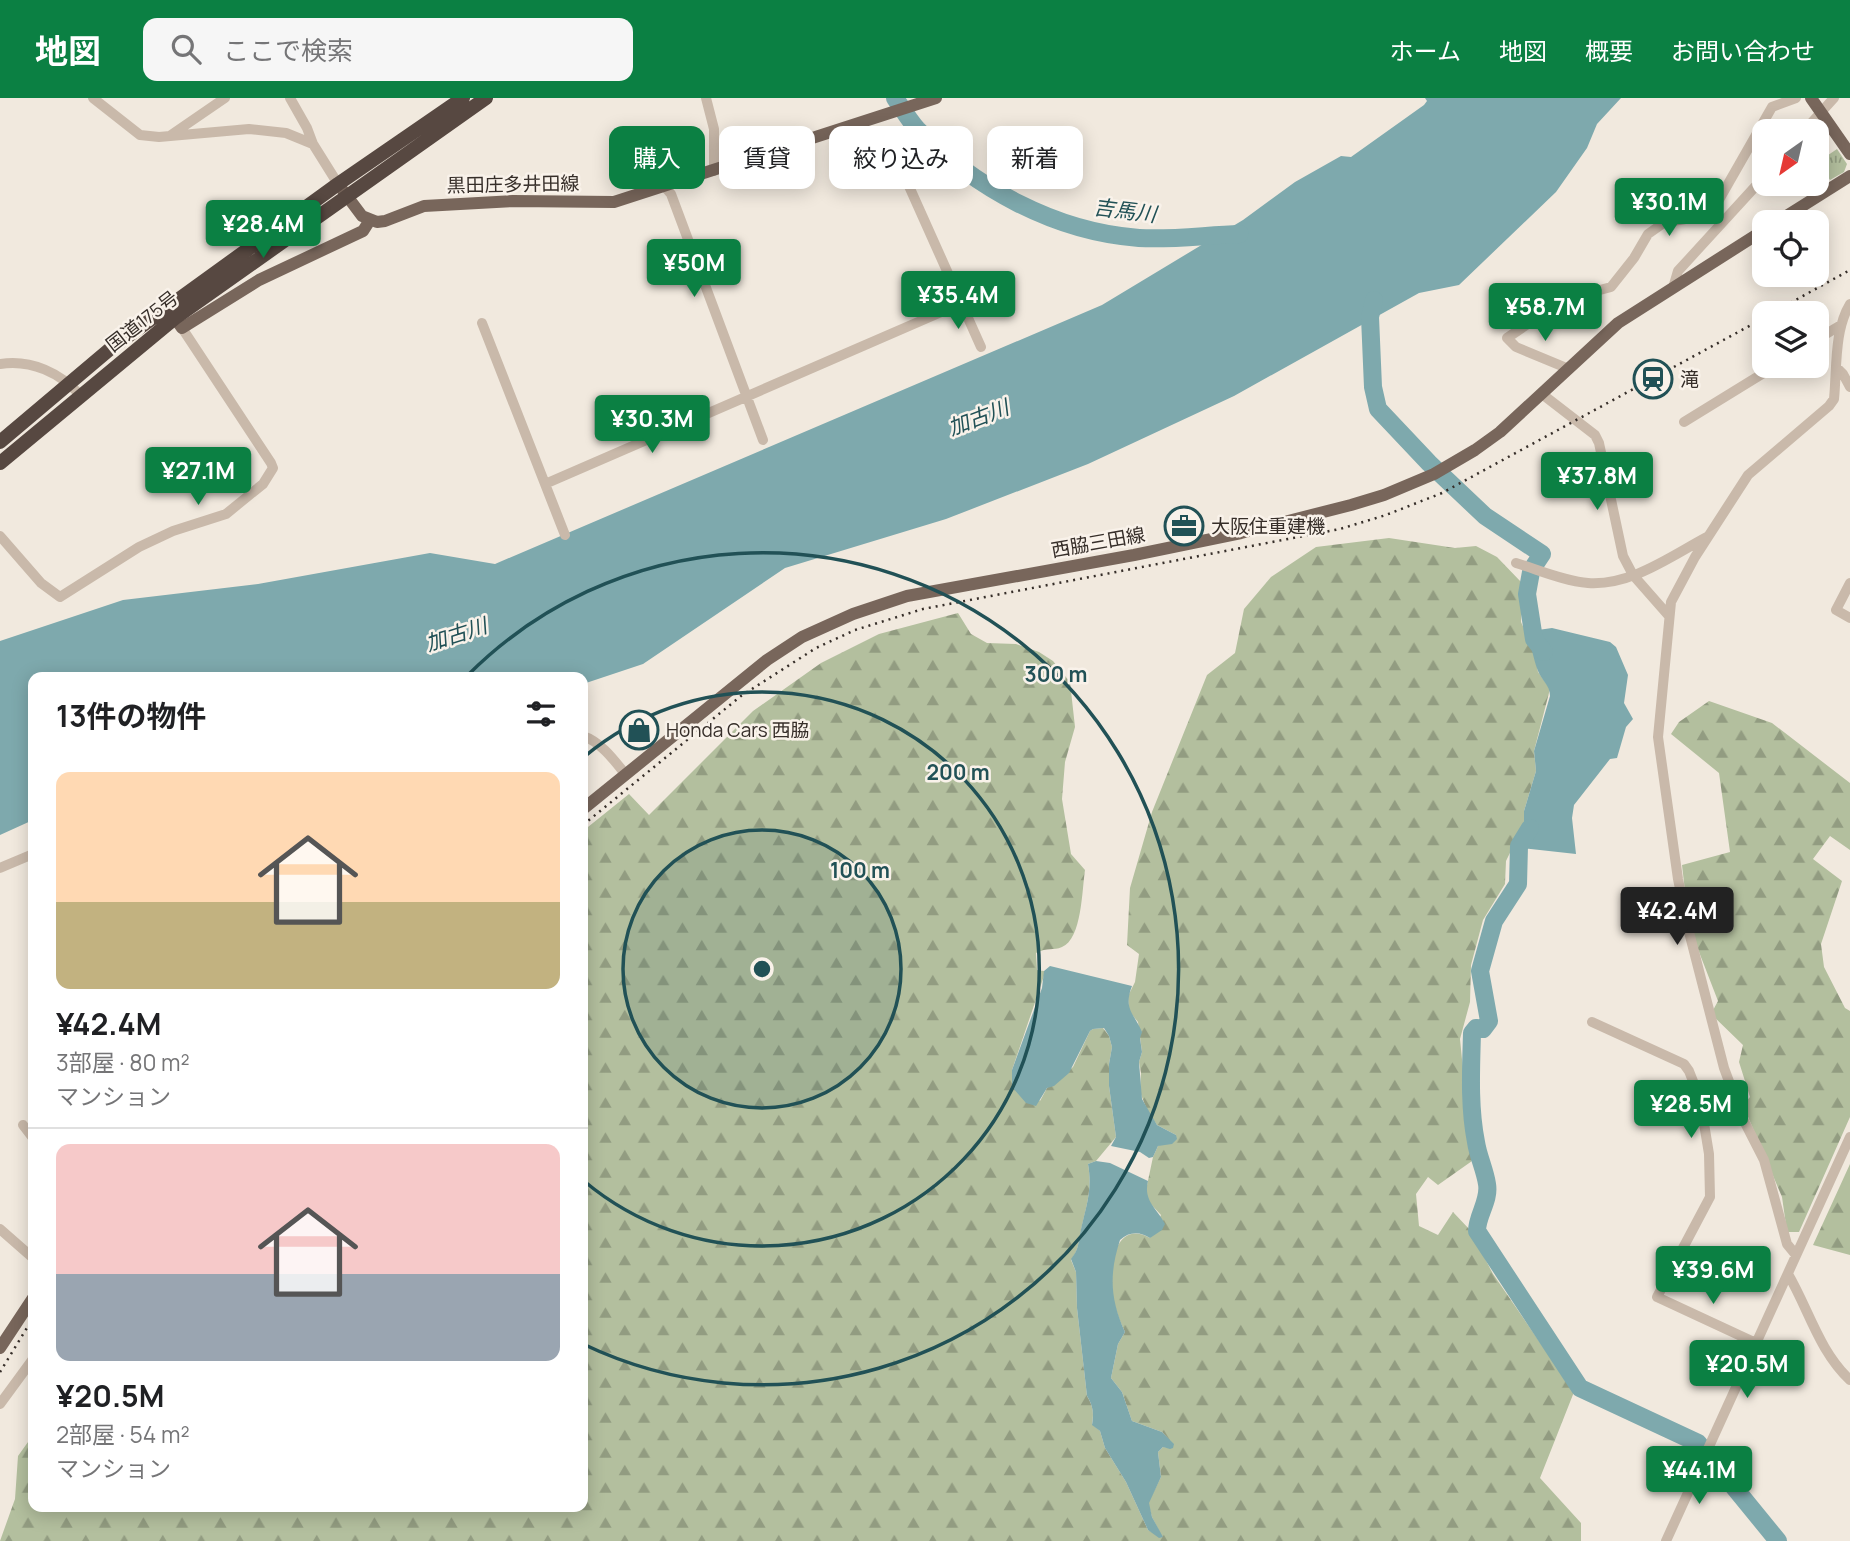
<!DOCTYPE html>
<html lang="ja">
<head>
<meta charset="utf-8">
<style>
	body { margin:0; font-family:Manrope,"Noto Sans JP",sans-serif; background:#f6f6f6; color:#202124; height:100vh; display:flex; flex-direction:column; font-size:26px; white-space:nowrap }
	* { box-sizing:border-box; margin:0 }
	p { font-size:23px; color:#757577 }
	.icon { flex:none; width:38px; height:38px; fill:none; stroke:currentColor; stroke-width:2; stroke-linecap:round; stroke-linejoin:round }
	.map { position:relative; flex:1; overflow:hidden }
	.sheet { position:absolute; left:28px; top:574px; width:560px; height:840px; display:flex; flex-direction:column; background:#fff; border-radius:14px; box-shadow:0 4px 18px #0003 }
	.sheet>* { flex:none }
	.banner { position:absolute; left:609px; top:28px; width:665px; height:63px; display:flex; gap:14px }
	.needle { width:46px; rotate:214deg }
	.controls { position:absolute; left:1752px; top:21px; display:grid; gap:14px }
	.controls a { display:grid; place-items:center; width:77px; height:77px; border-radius:14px; background:#fff; box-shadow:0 4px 18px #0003; font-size:35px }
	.price { position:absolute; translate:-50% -60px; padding:0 16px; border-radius:7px; background:#0b8043; color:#fff; font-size:23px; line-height:46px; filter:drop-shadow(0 2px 4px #0008) }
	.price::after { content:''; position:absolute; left:50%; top:42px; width:21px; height:16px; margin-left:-10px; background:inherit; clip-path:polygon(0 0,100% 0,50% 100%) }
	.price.on { background:#222; color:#fff }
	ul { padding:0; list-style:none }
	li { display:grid; align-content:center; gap:14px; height:371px; padding:0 28px }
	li+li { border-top:2px solid #e0e0e0 }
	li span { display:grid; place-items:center; height:217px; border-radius:14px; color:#555 }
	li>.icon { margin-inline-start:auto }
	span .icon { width:126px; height:126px; fill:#fffc; stroke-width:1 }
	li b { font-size:30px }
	h2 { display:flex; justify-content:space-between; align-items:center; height:84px; padding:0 28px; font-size:30px }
	.chip { padding:0 24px; border-radius:14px; background:#fff; box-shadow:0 4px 18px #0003; font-size:24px; line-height:63px }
	.chip.on { background:#0b8043; color:#fff }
	header { display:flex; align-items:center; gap:42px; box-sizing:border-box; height:98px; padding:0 35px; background:#0b8043; color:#fff }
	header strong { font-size:33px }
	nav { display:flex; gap:38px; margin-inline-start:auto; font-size:24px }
	.search { width:490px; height:63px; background:#f6f6f6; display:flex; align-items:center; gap:18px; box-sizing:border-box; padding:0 24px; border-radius:14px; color:#757577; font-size:26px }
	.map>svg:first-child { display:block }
</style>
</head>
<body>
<header>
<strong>地図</strong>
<div class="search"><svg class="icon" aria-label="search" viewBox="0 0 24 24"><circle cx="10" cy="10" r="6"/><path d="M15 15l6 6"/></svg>ここで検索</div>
<nav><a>ホーム</a><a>地図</a><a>概要</a><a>お問い合わせ</a></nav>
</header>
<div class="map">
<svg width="1850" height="1443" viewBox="0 0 1850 1443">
	<defs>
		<pattern id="grass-tufts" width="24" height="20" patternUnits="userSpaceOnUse" patternTransform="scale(1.75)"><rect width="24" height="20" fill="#b3bf9e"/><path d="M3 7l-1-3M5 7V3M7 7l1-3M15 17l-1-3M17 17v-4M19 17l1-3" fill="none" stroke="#929c81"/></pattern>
		<pattern id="forest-firs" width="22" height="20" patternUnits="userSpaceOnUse" patternTransform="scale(1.75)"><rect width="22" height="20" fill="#b3bf9e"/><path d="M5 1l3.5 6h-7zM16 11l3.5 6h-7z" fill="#929c81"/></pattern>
	</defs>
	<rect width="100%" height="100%" fill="#f1e9de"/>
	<!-- grass -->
	<path fill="url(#grass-tufts)" d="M1837 51 1847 66 1844 74 1830 82 1818 64Z"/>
	<!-- forest -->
	<path fill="url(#forest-firs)" d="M1389 440 1455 450 1476 448 1497 459 1522 485 1521 524 1534 553 1538 574 1550 591 1534 653 1536 673 1524 713V726L1506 763 1505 786 1483 822 1471 867 1470 904 1460 941 1472 1063 1438 1087 1428 1079 1416 1096 1419 1128 1438 1137 1453 1114 1470 1132 1493 1176 1574 1294 1540 1380 1581 1425V1443H0L15 1401 18 1358 33 1337V1409H583V733L629 696 649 717 753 613 821 565 879 536 958 515 971 536 987 545 1016 546 1039 554 1053 563 1070 584 1075 629 1065 664 1062 701 1071 756 1085 772C1082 791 1082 841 1062 849 1053 853 1048 849 1036 855L1037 872 1044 873 1045 875 1012 972 1040 1003 1047 990 1073 969 1090 933 1093 931 1103 930 1109 938 1112 949 1109 966V988L1116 1039 1096 1063 1088 1066C1093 1094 1085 1110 1080 1137 1078 1148 1078 1152 1071 1162L1076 1174 1077 1210 1087 1298C1093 1308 1094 1315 1092 1326L1100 1333 1105 1350 1126 1384 1148 1432 1162 1439 1152 1419 1148 1405 1161 1379 1158 1354 1163 1349 1173 1350V1346L1162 1334 1132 1323 1122 1294 1111 1280 1118 1246 1125 1234C1119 1221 1113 1206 1112 1191 1109 1167 1116 1121 1150 1140L1161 1117 1148 1103 1146 1092 1153 1059 1158 1048 1176 1037 1157 1027 1147 1012 1140 994 1141 975 1139 964 1142 954 1138 924 1129 913 1128 898 1135 884 1139 856 1127 847 1130 790 1152 714 1207 577 1235 555 1244 511 1271 479 1316 449Z
		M1709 603 1772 625 1850 685V752L1830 738 1813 761 1842 783 1821 846 1824 869 1845 910 1850 913V1019L1799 1134H1787L1782 1099 1743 1007 1750 999 1739 964 1743 947 1711 916 1718 903 1689 828 1682 767 1730 754 1719 675 1671 636 1679 624Z
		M1850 1066V1157L1813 1147Z"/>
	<!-- water -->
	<path fill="#7ea9ad" d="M1425 0H1621L1597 26 1587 50 1556 94 1459 187 1419 195 1234 298 1088 366 946 421 785 470 643 566 583 586V579H33V722L0 737V543L123 502 258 486 430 455 495 466 1102 207 1243 122 1295 84 1341 58 1351 59 1424 7 1427 3Z
		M1552 530 1610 544 1616 549 1628 577 1624 605 1633 621 1626 629 1617 660 1610 661 1574 707 1572 720 1576 756 1514 749 1524 726V713L1536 673 1534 653 1550 598C1550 587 1542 583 1538 573 1533 560 1532 548 1526 535H1537L1538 532Z
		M1050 868 1132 888C1123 911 1134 915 1142 934L1140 940 1142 954 1139 964 1142 1001 1157 1027 1176 1037 1177 1041 1172 1046 1158 1048 1153 1059 1149 1060 1140 1054 1111 1048 1116 1039 1109 988V966L1112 949 1109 938 1104 930 1093 931 1090 933 1069 975 1054 988 1047 990 1036 1008 1026 1005 1012 989V972L1042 890 1044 873Z
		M1096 1063 1110 1065 1148 1083C1143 1103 1157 1110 1165 1126L1162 1132 1150 1140C1140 1134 1130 1133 1120 1142 1109 1176 1110 1201 1125 1234L1118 1246 1111 1280 1122 1294 1132 1323 1162 1334 1174 1346 1173 1350 1170 1351 1163 1349 1158 1354 1161 1379 1149 1405 1152 1419 1163 1439 1159 1440 1148 1432 1126 1384 1105 1350 1100 1333 1092 1327C1094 1315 1093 1308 1087 1298L1077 1210 1076 1174 1071 1161C1078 1152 1078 1148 1080 1136 1085 1110 1093 1094 1088 1066Z"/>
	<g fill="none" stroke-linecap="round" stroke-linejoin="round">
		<!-- river -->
		<path stroke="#7ea9ad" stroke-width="18" d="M895 0C902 10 909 22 917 31 975 90 1055 134 1139 140 1173 142 1206 137 1240 136
			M1374 202 1370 219 1373 289 1378 311 1429 365 1485 418 1542 456 1534 468
			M1531 474 1527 496 1534 541 1544 554
			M1530 730 1519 748 1518 786 1494 823 1480 873 1489 923 1483 931 1476 930 1472 935C1471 971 1469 1009 1476 1044 1478 1058 1485 1072 1487 1086 1490 1103 1477 1117 1477 1133L1580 1290 1698 1345 1778 1443"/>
		<!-- minor -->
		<path stroke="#c9b9aa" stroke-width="10" d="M93 0 140 37 159 39 249 31 286 35 313 46
			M290 0 307 30 313 46 338 86
			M706 0 714 31V73
			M1804 33 1834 0
			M171 37 225 0
			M891 48 981 249
			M665 89 671 96 763 342
			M1673 190 1678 173 1764 79
			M482 225 565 437
			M1816 242 1841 227
			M0 266C31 261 61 275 81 298
			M1837 270 1843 276 1850 289
			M1569 271 1516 249 1507 240 1563 202 1611 189 1634 160 1648 136 1665 124 1706 118 1712 114 1772 9 1796 0
			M1542 296 1595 337 1599 345 1623 458 1633 477 1669 518
			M1684 324 1775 268
			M545 386 962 205
			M0 438 41 485 60 499 139 449 173 433 226 416 263 386 273 370 271 365 182 230
			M1516 465C1539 472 1564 483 1588 485 1631 488 1671 458 1707 439
			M1850 485 1836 512 1850 520
			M583 638C601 644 614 662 626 677
			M0 770 33 756
			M1592 924 1684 966 1689 973 1700 1001 1709 1056 1710 1099 1657 1199 1756 1245
			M23 1027 33 1040
			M0 1131 33 1160
			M1796 1157 1787 1146 1764 1062 1743 1021 1724 970 1689 834 1678 781 1658 639 1671 504 1695 459 1748 377 1829 308 1834 301C1837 271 1834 232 1850 206
			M1788 1176C1809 1212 1819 1253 1850 1282
			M0 1306 33 1261
			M1666 1443 1850 1039"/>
		<!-- major -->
		<path stroke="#78665b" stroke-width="12" d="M1811 0 1850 56
			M338 86 362 118 377 124 385 123 424 108 513 103 614 104 936 0
			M1777 124 1850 78
			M175 220 182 230 259 182 363 133 370 122
			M583 711 767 562 802 539 853 516 907 498 1134 457 1241 435 1351 407 1384 397 1434 376 1475 352 1500 334 1618 225 1764 132
			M0 1250 33 1200"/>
		<!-- highway -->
		<path stroke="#574841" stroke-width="14" d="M0 344 110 251 338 86 463 0
			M0 365 175 220 486 0"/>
		<!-- rail -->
		<path stroke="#362e29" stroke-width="2.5" stroke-dasharray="2 5" stroke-linecap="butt" d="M1772 215 1850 172
			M583 727 741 598 816 550 855 532 923 511 1340 431 1386 417 1442 395 1764 220
			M0 1274 33 1220"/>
	</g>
	<!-- distance rings -->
	<circle cx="762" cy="871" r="139" fill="#215156" fill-opacity=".12"/>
	<g fill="none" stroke="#215156" stroke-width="3.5">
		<circle cx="762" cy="871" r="139"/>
		<path d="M584 659A277 277 0 1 1 584 1083"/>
		<path d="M468 577A416 416 0 1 1 583 1246"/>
	</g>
	<!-- icons -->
	<defs>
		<symbol id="station-ring" viewBox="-11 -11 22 22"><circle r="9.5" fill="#f9f2ea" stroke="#215156" stroke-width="1.5"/><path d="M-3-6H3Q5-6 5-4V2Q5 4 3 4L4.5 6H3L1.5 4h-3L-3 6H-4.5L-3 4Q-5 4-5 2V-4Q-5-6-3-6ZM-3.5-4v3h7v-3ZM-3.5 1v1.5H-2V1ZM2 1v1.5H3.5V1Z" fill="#215156"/></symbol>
		<symbol id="office-ring" viewBox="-11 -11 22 22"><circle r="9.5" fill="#f9f2ea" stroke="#215156" stroke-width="1.5"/><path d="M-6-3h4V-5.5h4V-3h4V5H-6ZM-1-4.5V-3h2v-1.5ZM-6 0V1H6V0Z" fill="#215156"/></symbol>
		<symbol id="shop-ring" viewBox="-11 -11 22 22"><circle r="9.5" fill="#f9f2ea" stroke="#215156" stroke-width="1.5"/><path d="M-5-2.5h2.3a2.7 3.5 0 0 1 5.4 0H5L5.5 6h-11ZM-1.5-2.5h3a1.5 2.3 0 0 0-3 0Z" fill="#215156"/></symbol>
	</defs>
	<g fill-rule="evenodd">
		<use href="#station-ring" x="1631" y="259" width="44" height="44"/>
		<use href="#office-ring" x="1162" y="406" width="44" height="44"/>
		<use href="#shop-ring" x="617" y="610" width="44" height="44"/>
	</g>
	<g text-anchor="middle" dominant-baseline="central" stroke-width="5" stroke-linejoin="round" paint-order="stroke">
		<!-- street labels -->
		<g font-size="19" fill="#362e29" stroke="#f9f2ea">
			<text transform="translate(513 86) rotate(-1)">黒田庄多井田線</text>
			<text transform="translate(142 223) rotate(-38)">国道175号</text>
			<text transform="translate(1098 444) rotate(-10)">西脇三田線</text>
		</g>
		<!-- poi labels -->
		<g font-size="19" fill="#362e29" stroke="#f9f2ea" text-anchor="start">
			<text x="1680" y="281">滝</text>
			<text x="1211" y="428">大阪住重建機</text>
			<text x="666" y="632">Honda Cars 西脇</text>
		</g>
		<!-- water labels -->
		<g font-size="21" font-style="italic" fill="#215156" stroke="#f9f2ea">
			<text transform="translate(1125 112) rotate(7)">吉馬川</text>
			<text transform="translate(978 319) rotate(-21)">加古川</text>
			<text transform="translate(456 536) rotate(-18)">加古川</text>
		</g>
	</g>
	<circle cx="762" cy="871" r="10" fill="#215156" stroke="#f9f2ea" stroke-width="3.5"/>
	<g font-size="21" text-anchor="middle" font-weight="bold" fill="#215156" stroke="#f9f2ea" stroke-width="5" stroke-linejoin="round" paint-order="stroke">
		<text x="1056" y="584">300 m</text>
		<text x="958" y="682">200 m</text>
		<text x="860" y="780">100 m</text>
	</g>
</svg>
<div class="controls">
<a><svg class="needle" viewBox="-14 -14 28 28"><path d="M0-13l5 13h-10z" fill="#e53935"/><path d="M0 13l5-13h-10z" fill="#757577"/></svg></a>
<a><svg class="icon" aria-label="locate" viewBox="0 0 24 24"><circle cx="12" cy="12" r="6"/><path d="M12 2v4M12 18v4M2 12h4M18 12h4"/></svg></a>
<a><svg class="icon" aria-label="layers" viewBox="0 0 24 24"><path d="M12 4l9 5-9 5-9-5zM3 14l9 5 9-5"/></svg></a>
</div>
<b class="price" style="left:1669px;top:140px">¥30.1M</b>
<b class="price" style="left:263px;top:162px">¥28.4M</b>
<b class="price" style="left:694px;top:201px">¥50M</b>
<b class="price" style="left:958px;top:233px">¥35.4M</b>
<b class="price" style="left:1545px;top:245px">¥58.7M</b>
<b class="price" style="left:652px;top:357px">¥30.3M</b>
<b class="price" style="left:198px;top:409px">¥27.1M</b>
<b class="price" style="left:1597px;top:414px">¥37.8M</b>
<b class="price on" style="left:1677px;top:849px">¥42.4M</b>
<b class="price" style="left:1691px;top:1042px">¥28.5M</b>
<b class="price" style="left:1713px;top:1208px">¥39.6M</b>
<b class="price" style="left:1747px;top:1302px">¥20.5M</b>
<b class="price" style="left:1699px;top:1408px">¥44.1M</b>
<div class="banner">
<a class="chip on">購入</a>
<a class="chip">賃貸</a>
<a class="chip">絞り込み</a>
<a class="chip">新着</a>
</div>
<section class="sheet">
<h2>13件の物件<svg class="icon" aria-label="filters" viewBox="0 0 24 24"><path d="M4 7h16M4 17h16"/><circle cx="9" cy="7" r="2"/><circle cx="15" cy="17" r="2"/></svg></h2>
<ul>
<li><span style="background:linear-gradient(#ffd9b3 60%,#c2b280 0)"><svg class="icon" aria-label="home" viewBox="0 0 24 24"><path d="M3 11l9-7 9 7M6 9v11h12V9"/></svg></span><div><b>¥42.4M</b><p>3部屋 · 80 m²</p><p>マンション</p></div></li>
<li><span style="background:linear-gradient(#f6c9c9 60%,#9aa5b1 0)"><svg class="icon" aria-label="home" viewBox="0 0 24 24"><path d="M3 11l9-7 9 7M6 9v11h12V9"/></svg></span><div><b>¥20.5M</b><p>2部屋 · 54 m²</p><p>マンション</p></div></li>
</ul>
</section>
</div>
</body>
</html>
